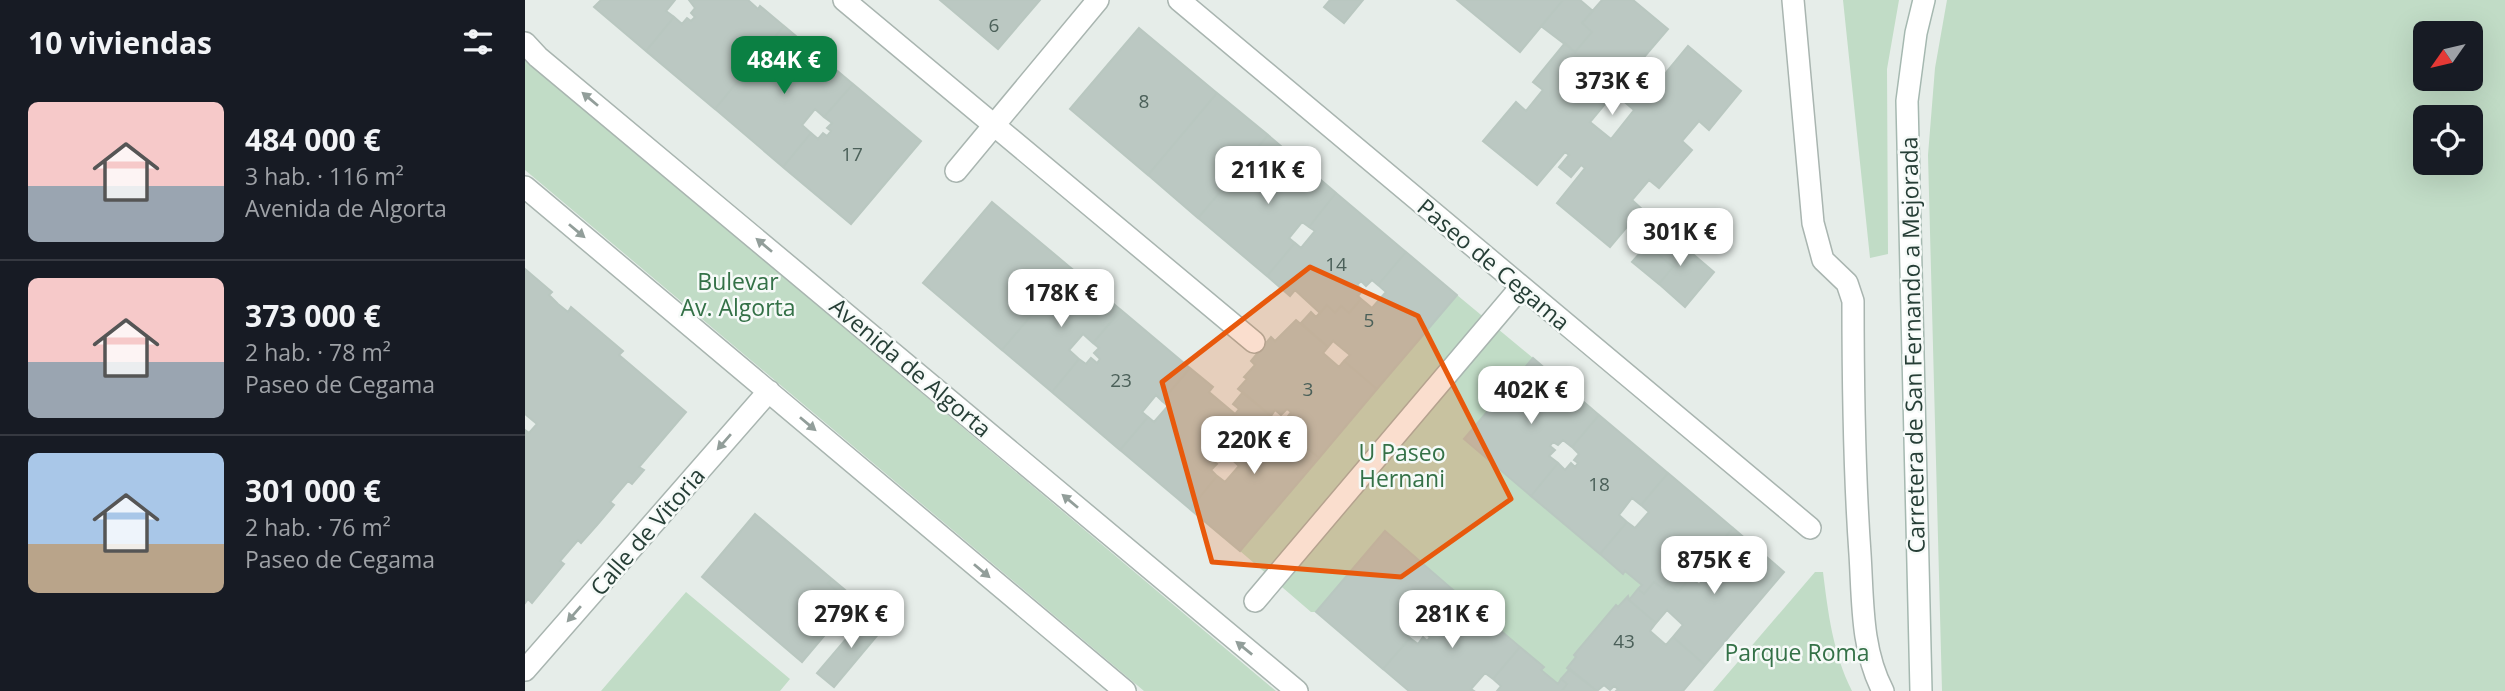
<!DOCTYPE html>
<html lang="es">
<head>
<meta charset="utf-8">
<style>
	body { margin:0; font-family:"Open Sans",sans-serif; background:#242831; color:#f1f3f6; height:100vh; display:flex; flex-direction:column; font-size:26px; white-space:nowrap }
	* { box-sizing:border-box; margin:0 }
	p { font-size:23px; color:#9ea1a6 }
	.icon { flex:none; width:38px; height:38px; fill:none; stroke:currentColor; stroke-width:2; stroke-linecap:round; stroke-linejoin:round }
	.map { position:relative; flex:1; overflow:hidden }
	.drawer { display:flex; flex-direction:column; background:#171b24; width:525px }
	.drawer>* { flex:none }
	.needle { width:46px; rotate:236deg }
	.buttons { position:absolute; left:1888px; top:21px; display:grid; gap:14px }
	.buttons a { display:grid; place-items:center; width:70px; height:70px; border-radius:10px; background:#171b24; box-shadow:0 7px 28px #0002; font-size:35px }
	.price { position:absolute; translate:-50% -60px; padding:0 16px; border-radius:14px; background:#fff; color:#222; font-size:23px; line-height:46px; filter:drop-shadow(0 2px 4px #0008) }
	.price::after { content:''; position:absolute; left:50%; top:42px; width:21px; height:16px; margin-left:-10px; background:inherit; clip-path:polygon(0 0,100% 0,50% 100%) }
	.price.current { background:#0b8043; color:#fff }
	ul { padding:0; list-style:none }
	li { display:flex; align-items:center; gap:21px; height:175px; padding:0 28px }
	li+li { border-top:2px solid #363941 }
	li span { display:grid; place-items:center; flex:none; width:196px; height:140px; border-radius:10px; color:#555 }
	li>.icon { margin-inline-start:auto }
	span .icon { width:84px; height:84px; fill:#fffc; stroke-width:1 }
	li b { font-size:30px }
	h2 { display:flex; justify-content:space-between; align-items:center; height:84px; padding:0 28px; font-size:30px }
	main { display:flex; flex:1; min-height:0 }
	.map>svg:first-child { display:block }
</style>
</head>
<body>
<main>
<section class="drawer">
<h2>10 viviendas<svg class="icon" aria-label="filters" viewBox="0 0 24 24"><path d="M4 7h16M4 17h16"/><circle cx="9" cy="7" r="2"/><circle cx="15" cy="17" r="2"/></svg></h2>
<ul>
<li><span style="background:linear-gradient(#f6c9c9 60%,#9aa5b1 0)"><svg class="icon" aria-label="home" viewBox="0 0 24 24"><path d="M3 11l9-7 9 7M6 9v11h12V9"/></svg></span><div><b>484 000 €</b><p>3 hab. · 116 m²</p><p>Avenida de Algorta</p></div></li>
<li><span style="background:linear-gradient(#f6c9c9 60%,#9aa5b1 0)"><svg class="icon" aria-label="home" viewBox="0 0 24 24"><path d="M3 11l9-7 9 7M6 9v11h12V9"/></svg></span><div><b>373 000 €</b><p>2 hab. · 78 m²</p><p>Paseo de Cegama</p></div></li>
<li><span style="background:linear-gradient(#a9c7e8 65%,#b9a48a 0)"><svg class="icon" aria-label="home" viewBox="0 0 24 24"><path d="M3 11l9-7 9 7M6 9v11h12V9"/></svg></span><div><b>301 000 €</b><p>2 hab. · 76 m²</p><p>Paseo de Cegama</p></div></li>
</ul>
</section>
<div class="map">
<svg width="1980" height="691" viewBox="0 0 1980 691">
	<rect width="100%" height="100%" fill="#e6ede9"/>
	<!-- green -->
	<path fill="#c1dcc6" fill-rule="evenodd" d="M1318 0H1374L1362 69 1363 254 1345 258Z
		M1422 0H1980V691H1417L1403 155 1410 68ZM1900 33H1946V79H1900ZM1900 117H1946V163H1900Z
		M0 59 751 691H619L0 170Z
		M932 295 1008 358 939 439 1097 573 1100 571 1117 585 1105 599 1102 597 1093 607 1091 606 1049 655 1051 657 1042 668 1045 670 1033 684 1016 670 1018 667 860 531 791 612H786L715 551Z
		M1290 572H1298C1303 613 1308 653 1327 691H1188Z
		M161 592 265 679 255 691H76Z"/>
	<!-- building -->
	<path fill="#bbc8c2" stroke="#b9c7c0" stroke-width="2" fill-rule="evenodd" d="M76 0H150L141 11 149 17 121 51 69 7Z
		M164 0H223L233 9 235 6 259 26 231 59 222 51 208 67 218 75 190 109 121 51 149 17 157 24 162 18 166 21 170 17 166 13 170 8Z
		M415 0H515L473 49Z
		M805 0H838L819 23 799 7Z
		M932 0H1038L995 52Z
		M1038 0H1055L1068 11 1057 23 1067 32 1050 52 1016 26Z
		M1077 0H1108L1143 29 1114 63 1135 80 1163 46 1216 91 1184 130 1174 121 1157 141 1167 150 1134 188 1124 180 1107 200 1117 209 1085 247 1032 203 1060 168 1056 165 1046 177 1034 167 1044 155 1040 152 1012 185 958 141 991 102 1001 111 1018 90 1008 82 1040 43 1050 52 1067 32 1057 23ZM1089 93 1109 110 1086 139 1065 122Z
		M259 26 328 84 299 117 290 109 277 125 286 133 258 167 190 109 218 75 225 81 230 75 234 78 238 74 233 71 238 65 231 59Z
		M614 28 692 93 623 175 545 109Z
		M328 84 396 141 326 224 258 167 286 133 293 139 298 133 302 136 306 131 302 128 307 123 299 117Z
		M692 93 743 135 715 169 705 160 691 176 701 185 673 218 623 175Z
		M743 135 811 193 784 227 777 222 764 238 770 243 742 276 673 218 701 185 707 190 712 184 718 189 722 185 716 180 721 174 715 169Z
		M811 193 881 252 853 285 847 280 841 286 836 281 832 285 838 290 833 296 836 299 824 313 816 306 810 313 802 305 795 313 770 290 765 296 742 276 770 243 776 248 790 231 784 227Z
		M467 202 546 268 477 350 398 283Z
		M1136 227 1189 272 1160 307 1134 284 1148 267 1122 245Z
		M1122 245 1148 267 1134 284 1107 262Z
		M881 252 932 295 852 389 819 361 825 355 808 341 803 347 776 323 786 312 791 317 802 305 810 313 816 306 824 313 836 299 847 308 861 292 853 285Z
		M546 268 596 310 568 343 558 334 544 350 554 359 527 392 477 350Z
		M0 269 27 292 24 295 33 304 43 312 46 307 98 351 94 355 161 412 114 467 119 470 107 484 103 481 85 502 89 505 72 525 56 543 53 540 35 561 39 564 7 603 3 599 0 603V430L4 433 12 424 0 414Z
		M596 310 665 368 637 401 631 395 617 412 623 417 595 450 527 392 554 359 561 364 566 358 572 363 575 359 569 353 574 348 568 343Z
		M771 320 803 347 798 353 814 367 819 361 852 389 794 458 761 430 766 424 761 419 766 412 762 409 756 415 750 410 746 416 713 389 722 379 719 377 730 365 726 361 746 337 750 341Z
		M1008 358 1074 415 1047 447 1038 440 1033 445 1028 442 1025 446 1030 450 1024 456 1033 463 1006 496 939 439Z
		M665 368 688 387 684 392 710 414 704 422 712 429 707 435 715 443 703 456 700 454 695 461 689 455 685 459 692 464 686 470 692 476 665 509 595 450 623 417 629 422 643 406 637 401Z
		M718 392 746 416 740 422 756 436 761 430 794 458 715 551 665 509 692 476 700 482 714 466 703 456 715 443 707 435 712 429 704 422 714 409 708 404Z
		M1074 415 1143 473 1116 505 1107 498 1094 515 1102 522 1075 554 1006 496 1033 463 1040 470 1046 463 1050 467 1053 463 1049 460 1054 454 1047 447Z
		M1143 473 1208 528 1180 561 1172 555 1167 561 1163 557 1160 561 1164 565 1158 571 1166 577 1153 592 1143 583 1138 589 1129 582 1119 594 1113 589 1117 585 1100 571 1098 574 1075 554 1102 522 1110 528 1124 512 1116 505Z
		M230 514 307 579 303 583 319 597 301 617 309 624 277 662 177 577Z
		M1208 528 1259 572 1180 665 1148 637 1158 625 1142 610 1131 623 1104 600 1113 589 1119 594 1129 582 1138 589 1143 583 1153 592 1166 577 1174 585 1188 569 1180 561Z
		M860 531 927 589 899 621 890 614 885 620 881 617 878 620 882 624 877 630 885 638 858 669 791 612Z
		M307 579 331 599 309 624 301 617 319 597 303 583Z
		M927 589 995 647 968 679 960 673 946 689 949 691H884L858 669 885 638 893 644 898 637 902 641 905 637 901 634 907 627 899 621Z
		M1103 596 1104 600 1131 623 1125 631 1141 645 1148 637 1180 665 1158 691H1091L1093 689 1089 686 1085 690 1079 685 1072 691 1042 668 1051 657 1049 655 1091 605 1093 607Z
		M344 612 360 626 309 687 292 673Z
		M995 647 1019 667 1016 670 1033 684 1036 679 1042 684 1037 691H972L976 686 968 679Z
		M1045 669 1072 691H1037L1042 684 1036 679Z"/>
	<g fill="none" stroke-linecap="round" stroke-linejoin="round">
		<defs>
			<path id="street" d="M319 0 729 342
				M654 0 1285 528
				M1268 0 1288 223 1298 260 1322 283 1328 301C1328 386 1329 470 1335 554 1338 601 1336 649 1358 691
				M0 43 13 57 772 691
				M431 171 573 0
				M0 187 600 691
				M730 601 996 287
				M0 670 244 391"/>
			<path id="secondary" d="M1396 691 1382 101 1391 33 1399 0"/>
		</defs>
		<!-- street casing -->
		<use href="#street" stroke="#a9b5b0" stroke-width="24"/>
		<!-- secondary casing -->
		<use href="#secondary" stroke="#a5b8b0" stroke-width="24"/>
		<!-- street -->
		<use href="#street" stroke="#fff" stroke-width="21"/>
		<!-- secondary -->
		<use href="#secondary" stroke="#fff" stroke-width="21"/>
	</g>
	<!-- one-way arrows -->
	<defs><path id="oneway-solid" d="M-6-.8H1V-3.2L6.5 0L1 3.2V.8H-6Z" transform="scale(1.75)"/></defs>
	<g fill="#929e9a">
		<use href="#oneway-solid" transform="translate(65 99) rotate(-140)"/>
		<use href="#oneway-solid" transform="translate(52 231) rotate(40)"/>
		<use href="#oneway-solid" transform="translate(239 245) rotate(-140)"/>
		<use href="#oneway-solid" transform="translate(283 424) rotate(40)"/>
		<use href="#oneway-solid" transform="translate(199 442) rotate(131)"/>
		<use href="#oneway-solid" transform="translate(545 501) rotate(-140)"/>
		<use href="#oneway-solid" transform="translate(457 571) rotate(40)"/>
		<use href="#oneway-solid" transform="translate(49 614) rotate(131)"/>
		<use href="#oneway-solid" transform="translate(719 648) rotate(-141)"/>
	</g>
	<!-- marked area -->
	<path fill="#e8590c" fill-opacity="0.2" stroke="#e8590c" stroke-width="5" stroke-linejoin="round" d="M785 267 893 316 986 499 876 577 687 562 637 382Z"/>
	<g text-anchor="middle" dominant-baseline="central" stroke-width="5" stroke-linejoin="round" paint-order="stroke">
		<!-- number labels -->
		<g font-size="19" fill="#4b6059">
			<text x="469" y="25">6</text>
			<text x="619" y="101">8</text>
			<text x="327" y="154">17</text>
			<text x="811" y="264">14</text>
			<text x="844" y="320">5</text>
			<text x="596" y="380">23</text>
			<text x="783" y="389">3</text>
			<text x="1074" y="484">18</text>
			<text x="1099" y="641">43</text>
		</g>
		<!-- street labels -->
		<g font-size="23" fill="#263e36" stroke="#f6faf8">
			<text transform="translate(969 264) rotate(40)">Paseo de Cegama</text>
			<text transform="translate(1387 345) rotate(-91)">Carretera de San Fernando a Mejorada</text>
			<text transform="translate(386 367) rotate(40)">Avenida de Algorta</text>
			<text transform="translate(122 531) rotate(-49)">Calle de Vitoria</text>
		</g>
		<!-- park labels -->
		<g font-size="23" fill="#347147" stroke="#f6faf8">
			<text x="213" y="281">Bulevar<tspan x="213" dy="26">Av. Algorta</tspan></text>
			<text x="877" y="452">U Paseo<tspan x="877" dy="26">Hernani</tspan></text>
			<text x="1272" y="652">Parque Roma</text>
		</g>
	</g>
</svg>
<div class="buttons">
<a><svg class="needle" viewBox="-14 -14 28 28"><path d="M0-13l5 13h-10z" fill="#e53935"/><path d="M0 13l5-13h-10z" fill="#9ea1a6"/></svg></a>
<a><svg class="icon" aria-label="locate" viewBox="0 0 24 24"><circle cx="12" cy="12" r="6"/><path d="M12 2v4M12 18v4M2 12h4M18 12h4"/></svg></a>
</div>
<b class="price current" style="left:259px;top:96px">484K €</b>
<b class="price" style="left:1087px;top:117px">373K €</b>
<b class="price" style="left:743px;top:206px">211K €</b>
<b class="price" style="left:1155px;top:268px">301K €</b>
<b class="price" style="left:536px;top:329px">178K €</b>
<b class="price" style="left:1006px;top:426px">402K €</b>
<b class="price" style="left:729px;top:476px">220K €</b>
<b class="price" style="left:1189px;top:596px">875K €</b>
<b class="price" style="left:326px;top:650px">279K €</b>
<b class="price" style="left:927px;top:650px">281K €</b>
</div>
</main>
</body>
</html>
